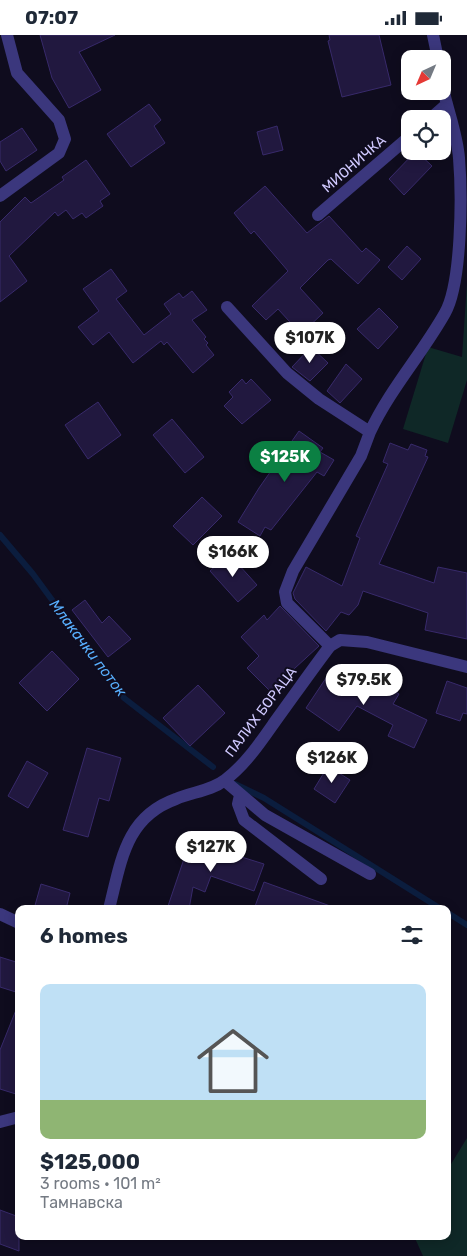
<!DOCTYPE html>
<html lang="en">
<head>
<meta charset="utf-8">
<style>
	body { margin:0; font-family:Rubik,sans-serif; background:#f6f6f7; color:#1f2937; height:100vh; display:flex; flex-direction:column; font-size:19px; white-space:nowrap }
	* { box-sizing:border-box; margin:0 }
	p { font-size:16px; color:#747a83 }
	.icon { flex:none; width:28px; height:28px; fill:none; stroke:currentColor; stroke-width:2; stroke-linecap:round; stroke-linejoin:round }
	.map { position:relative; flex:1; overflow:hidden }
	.sheet { position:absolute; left:15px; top:870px; width:436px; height:335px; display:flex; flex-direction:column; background:#fff; border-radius:10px; box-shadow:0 2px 12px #0003 }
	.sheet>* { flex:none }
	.needle { width:32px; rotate:224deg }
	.controls { position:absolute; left:401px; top:15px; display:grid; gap:10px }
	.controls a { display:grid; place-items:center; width:50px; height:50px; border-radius:10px; background:#fff; box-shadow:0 2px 12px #0003; font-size:25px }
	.price { position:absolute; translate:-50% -42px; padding:0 11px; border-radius:18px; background:#fff; color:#222; font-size:16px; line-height:32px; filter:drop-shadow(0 1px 2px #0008) }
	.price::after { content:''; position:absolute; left:50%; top:30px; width:15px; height:11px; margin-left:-8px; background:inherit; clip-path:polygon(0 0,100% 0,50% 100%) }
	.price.current { background:#0b8043; color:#fff }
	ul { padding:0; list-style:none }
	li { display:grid; align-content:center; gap:10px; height:265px; padding:0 25px }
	li span { display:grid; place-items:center; height:155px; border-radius:10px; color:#555 }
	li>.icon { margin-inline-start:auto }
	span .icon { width:90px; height:90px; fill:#fffc; stroke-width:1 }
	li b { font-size:21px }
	h2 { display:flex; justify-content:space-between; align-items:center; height:60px; padding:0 25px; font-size:21px }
	.status { display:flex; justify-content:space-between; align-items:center; height:35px; padding:0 25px; background:#fff; direction:ltr }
	.status svg { height:14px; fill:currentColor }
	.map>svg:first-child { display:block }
</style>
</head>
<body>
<div class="status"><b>07:07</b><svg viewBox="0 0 49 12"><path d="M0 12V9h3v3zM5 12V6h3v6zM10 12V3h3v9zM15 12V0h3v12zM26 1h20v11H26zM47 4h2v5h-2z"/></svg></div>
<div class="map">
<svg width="467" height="1221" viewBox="0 0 467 1221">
	<rect width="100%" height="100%" fill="#0f0c1e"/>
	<!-- green -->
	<path fill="#0f2827" d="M467 248V345L448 408 403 394 428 312 462 322Z
		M467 1103V1221H423L414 1201H448V1134Z"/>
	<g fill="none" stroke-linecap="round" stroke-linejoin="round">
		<!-- stream -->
		<path stroke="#0b1d3e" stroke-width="6" d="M0 500 33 539 124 663 213 732
			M235 749 264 763 441 874
			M448 878 467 890"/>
	</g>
	<!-- building -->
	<path fill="#21183f" stroke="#382a6b" d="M40 0H115L79 17 101 55 69 73 52 43Z
		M329 0H379L391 50 342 62 328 6 330 5Z
		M149 69 161 85 154 91 165 108 131 132 107 99Z
		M277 91 283 115 263 120 257 97Z
		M22 93 37 115 6 136 0 126V107Z
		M416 116 432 131 404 160 389 144Z
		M86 125 110 159 100 166 103 171 86 183 82 178 73 184 66 175 58 181 55 177 9 221 27 246 0 267V187L25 162 31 168 64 145 62 142Z
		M265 151 307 198 329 181 362 217 366 213 380 225 358 249 331 224 328 225 300 253 323 278 301 299 278 274 266 285 252 271 288 236 254 196 251 199 234 178Z
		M407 211 421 224 402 245 388 232Z
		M111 234 127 256 116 264 144 300 171 279 164 269 179 258 183 263 192 256 207 275 192 285 206 302 204 304 208 308 206 310 214 320 193 338 167 307 164 310 161 306 133 328 109 297 93 310 78 292 99 276 83 254Z
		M379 273 398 292 378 314 357 294Z
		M311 312 328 328 310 346 292 332Z
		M346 329 362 344 340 368 327 356Z
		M242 344 246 349 251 344 271 365 242 389 224 371 233 362 229 357Z
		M98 367 121 400 88 424 65 390Z
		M172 384 204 422 185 438 153 400Z
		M299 396 323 413 320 417 334 425 324 441 317 437 271 495 265 492 260 501 238 487 259 453Z
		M390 408 408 415 411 409 427 415 425 421 428 422 379 529 434 548 438 532 467 538V604L425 595 428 578 363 556 358 570 349 580 341 577 326 596 295 564 293 558 306 532 342 551 360 503 356 501 388 429 383 427Z
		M202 462 222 481 193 510 173 491Z
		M229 519 257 550 238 567 210 536Z
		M85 565 102 588 109 581 131 604 108 622 72 575Z
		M280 571 319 611 270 656 247 633 259 621 241 602 264 580 267 585Z
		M52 616 79 644 47 676 19 648Z
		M334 631 373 658 379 648 399 659 393 669 427 685 414 713 388 701 393 690 357 671 339 696 306 673Z
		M447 646 467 653V679L463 678 460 686 436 678Z
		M198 650 225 678 190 711 163 683Z
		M87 713 121 723 109 766 99 763 88 802 63 795Z
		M27 726 48 738 28 773 8 761Z
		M328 731 350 745 335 768 314 754Z
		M190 806 264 829 254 856 211 841 205 857 193 852 189 874H167Z
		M264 847 333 872 332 874H254Z
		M41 849 70 858 66 874H34Z
		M0 922 19 928V958L0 952Z
		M18 970H19V1060L0 1054V1015Z
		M0 1175 19 1182V1216L0 1209Z"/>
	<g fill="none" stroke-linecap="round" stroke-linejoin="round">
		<!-- minor -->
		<path stroke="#3b377d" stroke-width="12" d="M433 0 438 24
			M430 84 447 69
			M0 161 59 118 65 104 59 85 17 38 7 0
			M318 180 410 101
			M227 272 287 338 319 364 370 397 361 421 293 536 285 557 287 568 330 611
			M370 397C390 354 422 319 445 278 462 248 462 159 459 123 457 98 447 74 442 49
			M225 746 265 780 370 839
			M240 760 238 769 244 785 321 844
			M109 874C121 827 125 782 176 764 192 757 211 756 225 745 245 730 260 708 274 688 293 662 311 636 330 611L340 605 367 607 467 632
			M0 879 19 888
			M0 1087 19 1082"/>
	</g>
	<g text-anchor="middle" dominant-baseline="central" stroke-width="4" stroke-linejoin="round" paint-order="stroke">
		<!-- street labels -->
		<g font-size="14" fill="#d0c9ff" stroke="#0f0c1e">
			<text transform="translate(354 129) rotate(-41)">МИОНИЧКА</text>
			<text transform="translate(261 677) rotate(-53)">ПАЛИХ БОРАЦА</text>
		</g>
		<!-- water labels -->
		<g font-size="15" font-style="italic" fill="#58affe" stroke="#0f0c1e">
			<text transform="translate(88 613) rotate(53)">Млакачки поток</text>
		</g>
	</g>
</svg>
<div class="controls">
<a><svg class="needle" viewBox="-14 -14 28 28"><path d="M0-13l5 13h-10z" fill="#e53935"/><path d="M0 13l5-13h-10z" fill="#747a83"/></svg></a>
<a><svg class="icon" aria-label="locate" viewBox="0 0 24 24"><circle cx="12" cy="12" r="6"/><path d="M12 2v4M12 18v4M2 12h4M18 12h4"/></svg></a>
</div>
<b class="price" style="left:310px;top:329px">$107K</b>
<b class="price current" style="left:285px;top:448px">$125K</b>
<b class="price" style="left:233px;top:543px">$166K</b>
<b class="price" style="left:364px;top:671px">$79.5K</b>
<b class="price" style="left:332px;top:749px">$126K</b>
<b class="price" style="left:211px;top:838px">$127K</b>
<section class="sheet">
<h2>6 homes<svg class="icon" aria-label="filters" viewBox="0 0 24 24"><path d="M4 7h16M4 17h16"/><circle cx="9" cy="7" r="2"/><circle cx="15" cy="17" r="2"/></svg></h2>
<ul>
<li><span style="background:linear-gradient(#bfe0f5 75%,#8fb573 0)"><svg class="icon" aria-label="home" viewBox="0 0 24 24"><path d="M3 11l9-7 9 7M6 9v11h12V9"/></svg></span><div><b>$125,000</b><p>3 rooms · 101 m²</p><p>Тамнавска</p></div></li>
</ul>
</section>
</div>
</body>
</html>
